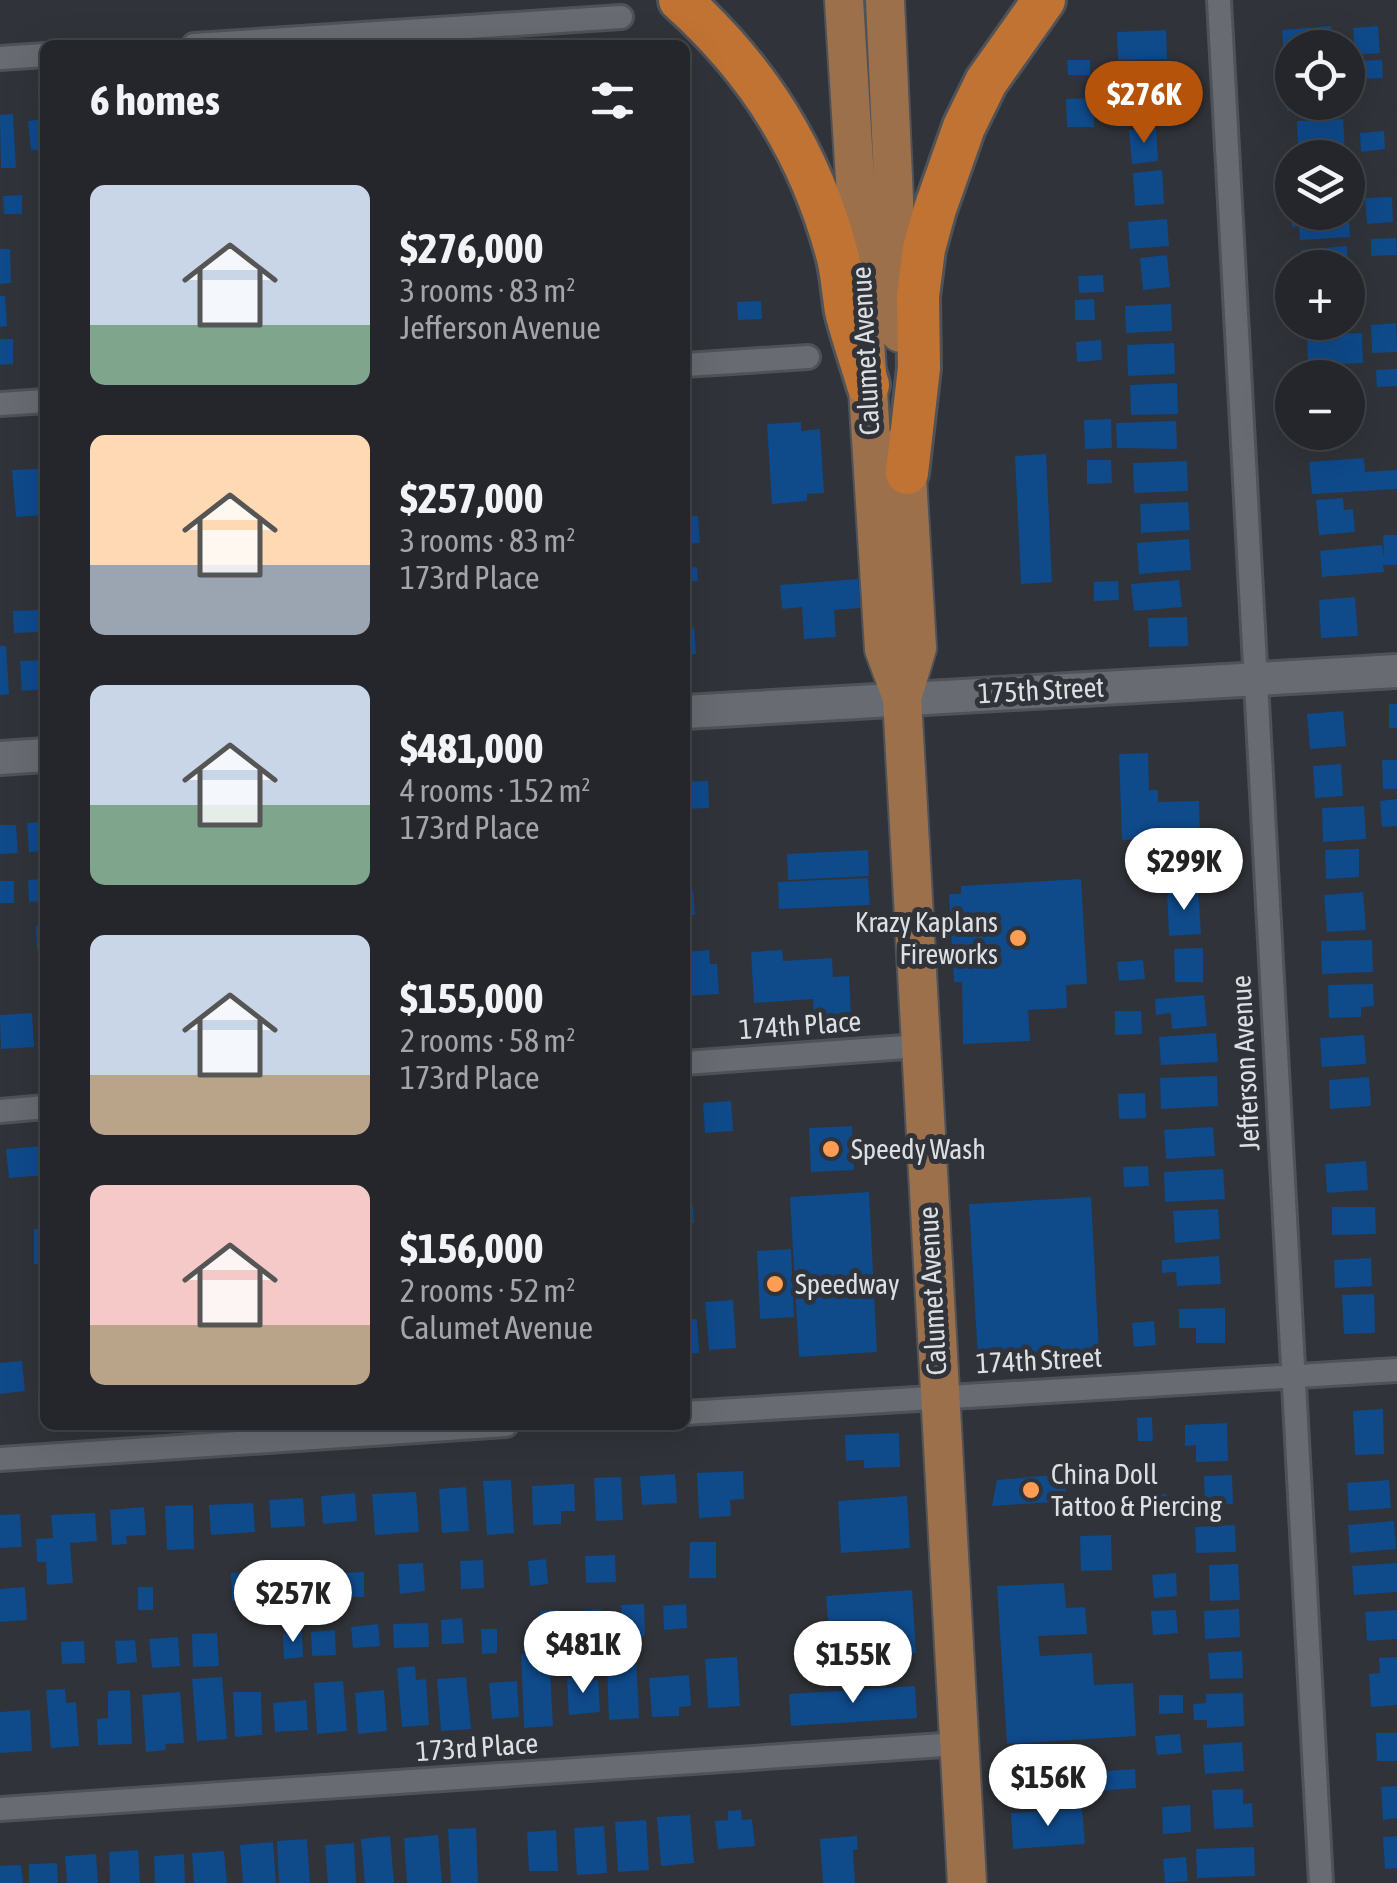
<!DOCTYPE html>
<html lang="en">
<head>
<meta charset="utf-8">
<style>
	body { margin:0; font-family:"Asap Condensed",sans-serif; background:#2c2e33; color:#f1f3f6; height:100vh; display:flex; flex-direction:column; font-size:38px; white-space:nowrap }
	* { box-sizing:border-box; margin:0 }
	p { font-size:32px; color:#a3a5a9 }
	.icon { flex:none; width:55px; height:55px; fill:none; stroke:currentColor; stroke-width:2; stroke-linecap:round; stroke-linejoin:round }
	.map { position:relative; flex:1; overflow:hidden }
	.details { position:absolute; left:40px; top:40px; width:650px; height:1390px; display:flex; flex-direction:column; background:#24262b; border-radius:15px; box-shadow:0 10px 40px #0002,0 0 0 2px #414347 }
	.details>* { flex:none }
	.controls { position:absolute; left:1275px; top:30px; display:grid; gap:20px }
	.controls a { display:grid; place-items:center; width:90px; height:90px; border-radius:50%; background:#24262b; box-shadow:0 10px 40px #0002,0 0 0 2px #414347; font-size:50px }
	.price { position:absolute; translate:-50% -85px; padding:0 22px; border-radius:35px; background:#fff; color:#222; font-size:32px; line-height:65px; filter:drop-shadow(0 2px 5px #0008) }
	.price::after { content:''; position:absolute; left:50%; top:60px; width:30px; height:22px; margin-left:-15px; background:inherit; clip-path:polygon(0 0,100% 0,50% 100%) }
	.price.selected { background:#b45309; color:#fff }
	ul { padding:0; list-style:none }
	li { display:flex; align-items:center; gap:30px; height:250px; padding:0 50px }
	li span { display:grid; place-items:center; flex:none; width:280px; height:200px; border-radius:15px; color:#555 }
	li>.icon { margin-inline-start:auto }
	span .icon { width:120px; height:120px; fill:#fffc; stroke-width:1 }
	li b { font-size:42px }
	h2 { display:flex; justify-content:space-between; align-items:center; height:120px; padding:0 50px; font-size:42px }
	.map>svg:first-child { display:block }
</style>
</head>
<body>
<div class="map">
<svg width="1397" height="1883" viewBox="0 0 1397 1883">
	<rect width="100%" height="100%" fill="#303339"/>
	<!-- building -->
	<path fill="#0f4a8b" d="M1331 26 1333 48H1292V60L1284 61 1282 30Z
		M1378 26 1380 53 1355 55 1353 28Z
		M1166 30 1167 59 1118 60 1117 32Z
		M1067 60H1090V75H1068Z
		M1382 60 1383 78 1356 79V61Z
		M1164 74 1166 108 1106 112 1104 78Z
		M1292 81V102H1335L1336 109 1287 111 1286 82Z
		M1093 98 1094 127H1067L1066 99Z
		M13 114 16 168H1L0 115Z
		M45 119V149L31 150 28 121Z
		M1343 119 1345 151 1298 153 1297 121Z
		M1156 128 1158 161 1132 164 1129 130Z
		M1384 131 1385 149 1361 152 1360 133Z
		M1360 159 1361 177 1348 178V160Z
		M1162 170 1164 204 1135 206 1133 173Z
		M38 192H45V217H39Z
		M22 195V214H4L3 196Z
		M1392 197 1393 222 1367 224 1365 198Z
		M1292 212H1341L1342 222 1349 221 1350 237 1300 240 1299 226 1292 227Z
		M1167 219 1169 246 1130 249 1128 222Z
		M1396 238 1397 255 1371 256V239Z
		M1347 246 1348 268H1302L1301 250Z
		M0 249H10L11 283 0 284Z
		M1167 255 1170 287 1143 290 1140 258Z
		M1103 275 1104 292 1079 293 1078 276Z
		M1348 289H1355L1357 321H1348Z
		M0 296H5L7 326 0 327Z
		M1094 299 1095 320H1075V300Z
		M761 301 762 319 738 320 737 302Z
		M1171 304 1172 331 1126 333 1125 306Z
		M1396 323 1397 352 1372 353 1371 325Z
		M1362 333 1363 363 1308 365 1307 335Z
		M0 339H13V364L0 365Z
		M1101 340 1102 360 1077 362 1076 342Z
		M1174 343 1175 374 1128 376 1127 345Z
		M1397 369V386L1377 387 1376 370Z
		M1347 373V378H1315V374Z
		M1177 383 1178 414 1131 415 1130 385Z
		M1111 419 1112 448 1085 449 1084 420Z
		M1176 421 1177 449 1117 448 1116 423Z
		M801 422V431L820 429 824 493 807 494V501L772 504 767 424Z
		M685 429H688L691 464 685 465Z
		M1046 454 1052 582 1021 584 1015 456Z
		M1364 458 1365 472 1397 470V489L1312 494 1309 462Z
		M1087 460H1111L1112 483 1087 484Z
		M1187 461 1188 491 1134 493 1133 463Z
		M41 469 44 515 16 517 12 470Z
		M1343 498 1344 510 1353 509 1355 532 1319 535 1316 500Z
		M1188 502 1190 530 1141 533 1140 504Z
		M685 516H698L700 543 685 544Z
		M1383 535H1397V565H1383L1384 572 1322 577 1320 551 1382 545 1384 557Z
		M1189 539 1191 570 1139 574 1137 543Z
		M697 567 698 581 685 582V568Z
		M858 579 861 608 834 610 836 637 804 639 802 607 782 609 780 585Z
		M1179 580 1182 607 1134 611 1131 584Z
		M1118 581 1119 600 1094 601V582Z
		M1355 597 1358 636 1321 638 1319 600Z
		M39 610 40 632 14 633 13 611Z
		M1187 617 1188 646 1149 647 1148 618Z
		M694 627 696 654 685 655V628Z
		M0 646H6L9 694 0 695Z
		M45 660V689L22 691 20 661Z
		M1389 704H1397V728H1389Z
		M1343 711 1346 746 1310 749 1307 714Z
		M1148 753 1149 790H1158V802L1199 801 1200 837 1122 840 1119 754Z
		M1382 760H1397V789H1383Z
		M1341 764 1343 796 1315 798 1313 766Z
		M708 781 709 808 685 809V782Z
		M1397 799V826L1382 827 1380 801Z
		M1364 806 1366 839 1323 842 1322 808Z
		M45 822V851L29 852 27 823Z
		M0 825H16L18 853 0 854Z
		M1359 849V877L1326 879 1325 850Z
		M868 850 869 876 788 880 787 854Z
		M868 878 870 905 779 909 778 882Z
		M45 879V901L29 902 28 880Z
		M1081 879 1087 984 1066 985 1067 1008 1028 1010 1030 1041 963 1044 962 982H954L949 894H961V886Z
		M0 881H14V903H0Z
		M1198 889 1201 934 1169 936 1167 891Z
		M685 891H693L695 915 685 916Z
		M1363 892 1366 930 1327 932 1324 895Z
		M36 926H45V950H37Z
		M1372 940 1373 972 1322 974 1321 941Z
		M1203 948V982H1175L1174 949Z
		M709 950 710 964H717L719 994 686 996 685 952Z
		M782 950 783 961 832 958 833 977 849 976 851 1014 814 1016 813 999 754 1003 751 952Z
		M1143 960 1145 979 1119 981 1117 962Z
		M1373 984 1374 1006 1361 1007V1017L1329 1018 1328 985Z
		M1204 995 1207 1026 1172 1029 1171 1013 1156 1015 1155 999Z
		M1115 1011H1141L1142 1034 1115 1035Z
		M32 1013 34 1047 1 1049 0 1015Z
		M1216 1033 1218 1062 1161 1065 1159 1037Z
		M1364 1035 1366 1064 1322 1067 1320 1038Z
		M1217 1076 1218 1106 1161 1109 1160 1078Z
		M1369 1077 1371 1106 1330 1109 1329 1080Z
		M1145 1093 1146 1118 1119 1119 1118 1094Z
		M731 1101 733 1131 705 1133 703 1103Z
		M852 1126 854 1170 811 1172 809 1128Z
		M1213 1127 1215 1156 1166 1159 1164 1130Z
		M45 1146V1175L9 1178 6 1149Z
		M1366 1161 1368 1190 1327 1193 1325 1164Z
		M1148 1166 1149 1186 1124 1187 1123 1167Z
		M1223 1169 1225 1199 1165 1202 1164 1172Z
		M869 1192 877 1352 799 1357 790 1197Z
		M1091 1197 1099 1353 978 1360 969 1204Z
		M693 1205 694 1223 685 1224V1206Z
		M1332 1207H1375L1376 1234 1332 1235Z
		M1218 1209 1220 1239 1175 1243 1173 1211Z
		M34 1229H45V1264H34Z
		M791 1249 794 1317 760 1319 757 1251Z
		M1219 1256 1221 1284 1177 1286 1176 1272 1162 1273V1260Z
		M1371 1258 1372 1286 1335 1288 1334 1260Z
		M1374 1294 1375 1333 1344 1334 1342 1295Z
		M733 1300 736 1348 709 1350 705 1302Z
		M1225 1308V1343H1196V1328H1179V1309Z
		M685 1319H697L699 1353 685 1354Z
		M1154 1321 1156 1345 1134 1347 1132 1323Z
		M22 1361 25 1391 0 1394V1363Z
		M1383 1409 1384 1454 1355 1455 1353 1411Z
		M1152 1417 1153 1441H1138L1137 1418Z
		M1227 1423 1228 1461 1196 1462V1445L1185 1446V1425Z
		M899 1433 900 1467 864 1468V1460L846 1461 845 1435Z
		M743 1471 744 1499 730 1500 731 1516 699 1518 697 1473Z
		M675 1474 677 1503 642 1505 640 1476Z
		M1066 1474V1501L992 1506 997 1480Z
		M1232 1475 1233 1504 1205 1505 1204 1476Z
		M621 1477 623 1520 596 1521 594 1478Z
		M511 1480 514 1533 487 1535 483 1481Z
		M1389 1480 1391 1508 1349 1511 1347 1483Z
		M574 1484 575 1511H561V1524L533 1525 532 1486Z
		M466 1487 469 1531 442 1533 439 1489Z
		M416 1492 419 1532 375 1535 372 1494Z
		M355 1493 357 1521 323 1524 321 1496Z
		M1166 1494 1167 1515 1142 1517 1141 1496Z
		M907 1496 910 1548 841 1553 838 1501Z
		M303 1498 305 1526 271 1528 269 1500Z
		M253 1503 255 1532 211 1535 209 1505Z
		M193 1505 194 1549 167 1550 165 1506Z
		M144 1507 146 1535 126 1536 127 1544 112 1545 110 1510Z
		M95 1513 97 1541 70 1543 73 1583 47 1585 46 1562H37L36 1539 53 1538 51 1515Z
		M20 1514 22 1547 0 1548V1515Z
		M1394 1521 1396 1549 1350 1553 1348 1525Z
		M1235 1525 1236 1552 1196 1553 1195 1527Z
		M1111 1535 1112 1570 1081 1571 1080 1536Z
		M690 1542H716V1578H689Z
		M615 1555 616 1582 586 1583 585 1556Z
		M546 1559 548 1584 530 1586 528 1561Z
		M483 1560 484 1588 461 1589 460 1561Z
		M423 1563 425 1591 400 1594 398 1564Z
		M1397 1563V1592L1354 1595 1352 1566Z
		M1238 1564 1240 1600 1210 1601 1209 1565Z
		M258 1571 260 1600 232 1601 231 1573Z
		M364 1572V1597H344V1573Z
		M1176 1573 1177 1596 1154 1598 1152 1575Z
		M270 1582H289L290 1600 270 1601Z
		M1064 1583 1066 1608 1085 1607 1087 1634 1038 1636 1040 1656 1092 1653 1094 1685 1133 1683 1136 1736 1007 1744 997 1586Z
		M25 1587 27 1620 0 1622V1589Z
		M138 1587H153V1610H138Z
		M912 1590 916 1653 831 1659 826 1596Z
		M644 1604 645 1636 623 1637 621 1605Z
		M686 1604 687 1628 664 1630 663 1606Z
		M601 1609 604 1641 584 1643 581 1611Z
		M1239 1609 1240 1637 1205 1639 1204 1611Z
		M558 1610 560 1636 541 1637 540 1611Z
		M1176 1610 1178 1633 1153 1635 1151 1611Z
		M1397 1610V1639L1367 1641 1365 1612Z
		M462 1618 464 1643 442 1644 441 1620Z
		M428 1623 429 1647 394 1648 393 1624Z
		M378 1624 380 1646 353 1648 351 1627Z
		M481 1629H497V1653L482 1654Z
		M335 1630 336 1655 312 1656 311 1632Z
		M302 1632 303 1657 284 1659 283 1634Z
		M217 1633 219 1666 193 1667 192 1634Z
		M178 1637 180 1666 152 1668 149 1639Z
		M135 1640 137 1662 117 1664 115 1641Z
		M84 1641 85 1663 62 1664 61 1642Z
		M1242 1651 1243 1678 1210 1679 1208 1653Z
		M549 1653 553 1726 524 1728 521 1654Z
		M636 1656 639 1718 609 1720 607 1667H620L619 1657Z
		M737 1657 740 1706 708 1708 705 1659Z
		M1397 1657V1705L1371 1707 1369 1674 1380 1673 1379 1658Z
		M415 1666 416 1680 426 1679 429 1725 402 1727 397 1668Z
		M689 1675 691 1706 679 1707V1716L652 1717 649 1678Z
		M222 1677 227 1739 197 1741 192 1679Z
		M466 1677 471 1729 441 1731 437 1679Z
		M587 1677 588 1681 598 1680 600 1712 569 1715 567 1678Z
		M343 1681 347 1731 317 1734 314 1683Z
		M517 1681 519 1717 492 1719 489 1683Z
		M915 1686 917 1718 791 1726 789 1694Z
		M65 1689 66 1703 76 1702 79 1746 51 1748 46 1690Z
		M130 1690 132 1744 98 1745 97 1719 108 1718V1691Z
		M384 1690 387 1731 358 1734 355 1693Z
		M180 1692 184 1743 165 1744 166 1750 146 1752 142 1695Z
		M233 1692H261L262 1735 235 1737Z
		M1243 1693 1244 1726 1207 1728V1720H1194L1193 1704 1206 1703V1694Z
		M1159 1695H1183V1713L1159 1714Z
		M306 1700 308 1730 275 1732 273 1703Z
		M30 1710 32 1751 0 1753V1712Z
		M1376 1733H1397V1761H1377Z
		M1180 1734 1182 1753 1157 1755 1155 1736Z
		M1242 1742 1244 1771 1205 1774 1203 1745Z
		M1053 1767H1065L1066 1774 1135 1769 1136 1788 1009 1798 1008 1778 1053 1775Z
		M1397 1786V1818L1383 1820 1381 1787Z
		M1243 1789V1804L1252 1803 1253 1827 1214 1829 1212 1790Z
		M1190 1805 1191 1832 1163 1834 1162 1807Z
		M1082 1809 1085 1844 1013 1849 1011 1813Z
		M741 1810 742 1820 752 1819 755 1846 718 1849 715 1821 728 1820V1811Z
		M690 1815 694 1863 661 1866 657 1817Z
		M646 1820 649 1870 618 1872 615 1822Z
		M604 1826 607 1873 577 1875 574 1828Z
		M476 1828 478 1883H451L448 1829Z
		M556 1830 558 1871H529L527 1832Z
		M438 1835 442 1883H407L404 1838Z
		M390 1836 394 1883H365L361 1839Z
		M857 1836 858 1849 853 1850 855 1883H823L820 1839Z
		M1397 1836V1868L1385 1869 1383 1837Z
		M307 1839 310 1883H279L277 1841Z
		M273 1842 276 1883H243L240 1845Z
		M354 1843 356 1883H328L325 1845Z
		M1254 1847 1255 1876 1197 1878 1196 1849Z
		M138 1850 140 1883H110L109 1852Z
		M224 1851 227 1883H194L192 1853Z
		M96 1854 98 1883H67L65 1856Z
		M184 1854 185 1883H155L154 1856Z
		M1186 1857 1188 1881 1165 1883 1163 1859Z
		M57 1863 58 1883H29V1864Z
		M21 1865 23 1883H0V1866Z"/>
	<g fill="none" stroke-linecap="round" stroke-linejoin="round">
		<defs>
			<path id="street" d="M1219 0 1321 1883
				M194 45 621 17
				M0 58 45 55
				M685 365 808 357
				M0 404 45 401
				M685 1063 919 1046
				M0 1111 45 1107
				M685 1413 1397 1370
				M0 1459 506 1425
				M0 1809 958 1744"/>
			<path id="secondary" d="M685 712 1397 671
				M0 758 45 755"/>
			<path id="primary" d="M844 0 884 649 902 698 967 1883
				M885 0 900 333
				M902 698 917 648 905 443"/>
			<path id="highway" d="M680 0C759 71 811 154 838 258 842 275 843 293 846 311 852 336 861 360 868 385
				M907 473 919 368 918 296 924 249 935 209 964 127 986 82 1044 0"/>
		</defs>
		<!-- street casing -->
		<use href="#street" stroke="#4f5257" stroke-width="28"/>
		<!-- secondary casing -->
		<use href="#secondary" stroke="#4f5257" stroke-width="38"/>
		<!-- primary casing -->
		<use href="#primary" stroke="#4f5257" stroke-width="42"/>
		<!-- highway casing -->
		<use href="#highway" stroke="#4f5257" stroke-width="48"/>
		<!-- street -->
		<use href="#street" stroke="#686c72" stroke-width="22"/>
		<!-- secondary -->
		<use href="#secondary" stroke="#686c72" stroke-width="32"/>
		<!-- primary -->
		<use href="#primary" stroke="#9d704c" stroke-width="38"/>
		<!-- highway -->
		<use href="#highway" stroke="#c07333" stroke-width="42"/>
	</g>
	<!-- markers -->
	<g fill="#fc9d53" stroke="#303339" stroke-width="4">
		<circle cx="1018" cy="938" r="10"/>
		<circle cx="831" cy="1149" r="10"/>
		<circle cx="775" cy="1284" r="10"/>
		<circle cx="1031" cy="1490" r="10"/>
	</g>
	<g text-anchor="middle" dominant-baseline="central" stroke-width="10" stroke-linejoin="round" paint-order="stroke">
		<!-- street labels -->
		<g font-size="28" fill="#dde0e3" stroke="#303339">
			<text transform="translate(865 351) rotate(-93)">Calumet Avenue</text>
			<text transform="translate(1041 690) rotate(-3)">175th Street</text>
			<text transform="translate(800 1025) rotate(-4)">174th Place</text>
			<text transform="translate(1245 1063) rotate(-93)">Jefferson Avenue</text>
			<text transform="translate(932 1291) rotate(-93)">Calumet Avenue</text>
			<text transform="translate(1039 1360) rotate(-3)">174th Street</text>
			<text transform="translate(477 1747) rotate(-4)">173rd Place</text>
		</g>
		<!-- poi labels -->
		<g font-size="28" fill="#dde0e3" stroke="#303339" text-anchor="start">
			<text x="998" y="922" text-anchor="end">Krazy Kaplans<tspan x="998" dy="32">Fireworks</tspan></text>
			<text x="851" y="1149">Speedy Wash</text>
			<text x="795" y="1284">Speedway</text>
			<text x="1051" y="1474">China Doll<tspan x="1051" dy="32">Tattoo &amp; Piercing</tspan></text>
		</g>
	</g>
</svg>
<div class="controls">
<a><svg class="icon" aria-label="locate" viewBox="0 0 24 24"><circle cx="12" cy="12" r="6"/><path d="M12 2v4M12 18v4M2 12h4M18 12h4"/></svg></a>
<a><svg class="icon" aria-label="layers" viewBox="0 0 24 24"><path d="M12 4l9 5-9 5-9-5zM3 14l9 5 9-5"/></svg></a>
<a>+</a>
<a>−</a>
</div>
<b class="price selected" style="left:1144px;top:146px">$276K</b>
<b class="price" style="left:1184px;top:913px">$299K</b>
<b class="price" style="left:293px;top:1645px">$257K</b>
<b class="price" style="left:583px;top:1696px">$481K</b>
<b class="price" style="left:853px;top:1706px">$155K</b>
<b class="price" style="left:1048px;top:1829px">$156K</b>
<section class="details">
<h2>6 homes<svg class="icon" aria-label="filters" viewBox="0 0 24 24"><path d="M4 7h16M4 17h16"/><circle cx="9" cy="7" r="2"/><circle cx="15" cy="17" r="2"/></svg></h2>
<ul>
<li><span style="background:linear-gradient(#c9d6e8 70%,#7fa58c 0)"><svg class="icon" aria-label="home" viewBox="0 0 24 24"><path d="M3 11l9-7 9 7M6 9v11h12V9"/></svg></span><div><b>$276,000</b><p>3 rooms · 83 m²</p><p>Jefferson Avenue</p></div></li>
<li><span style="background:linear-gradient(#ffd9b3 65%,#9aa5b1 0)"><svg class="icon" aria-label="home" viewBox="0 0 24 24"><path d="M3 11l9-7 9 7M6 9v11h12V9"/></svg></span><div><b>$257,000</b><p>3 rooms · 83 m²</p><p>173rd Place</p></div></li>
<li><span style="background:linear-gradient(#c9d6e8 60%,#7fa58c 0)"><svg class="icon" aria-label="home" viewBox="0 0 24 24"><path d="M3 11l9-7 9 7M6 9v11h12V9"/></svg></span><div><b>$481,000</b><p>4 rooms · 152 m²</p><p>173rd Place</p></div></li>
<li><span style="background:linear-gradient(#c9d6e8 70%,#b9a48a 0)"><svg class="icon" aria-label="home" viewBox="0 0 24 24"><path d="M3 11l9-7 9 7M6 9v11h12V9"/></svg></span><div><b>$155,000</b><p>2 rooms · 58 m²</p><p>173rd Place</p></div></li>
<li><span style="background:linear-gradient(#f6c9c9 70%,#b9a48a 0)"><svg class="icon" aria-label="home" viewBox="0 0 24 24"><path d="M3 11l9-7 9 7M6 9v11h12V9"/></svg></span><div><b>$156,000</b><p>2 rooms · 52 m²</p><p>Calumet Avenue</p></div></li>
</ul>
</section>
</div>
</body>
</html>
